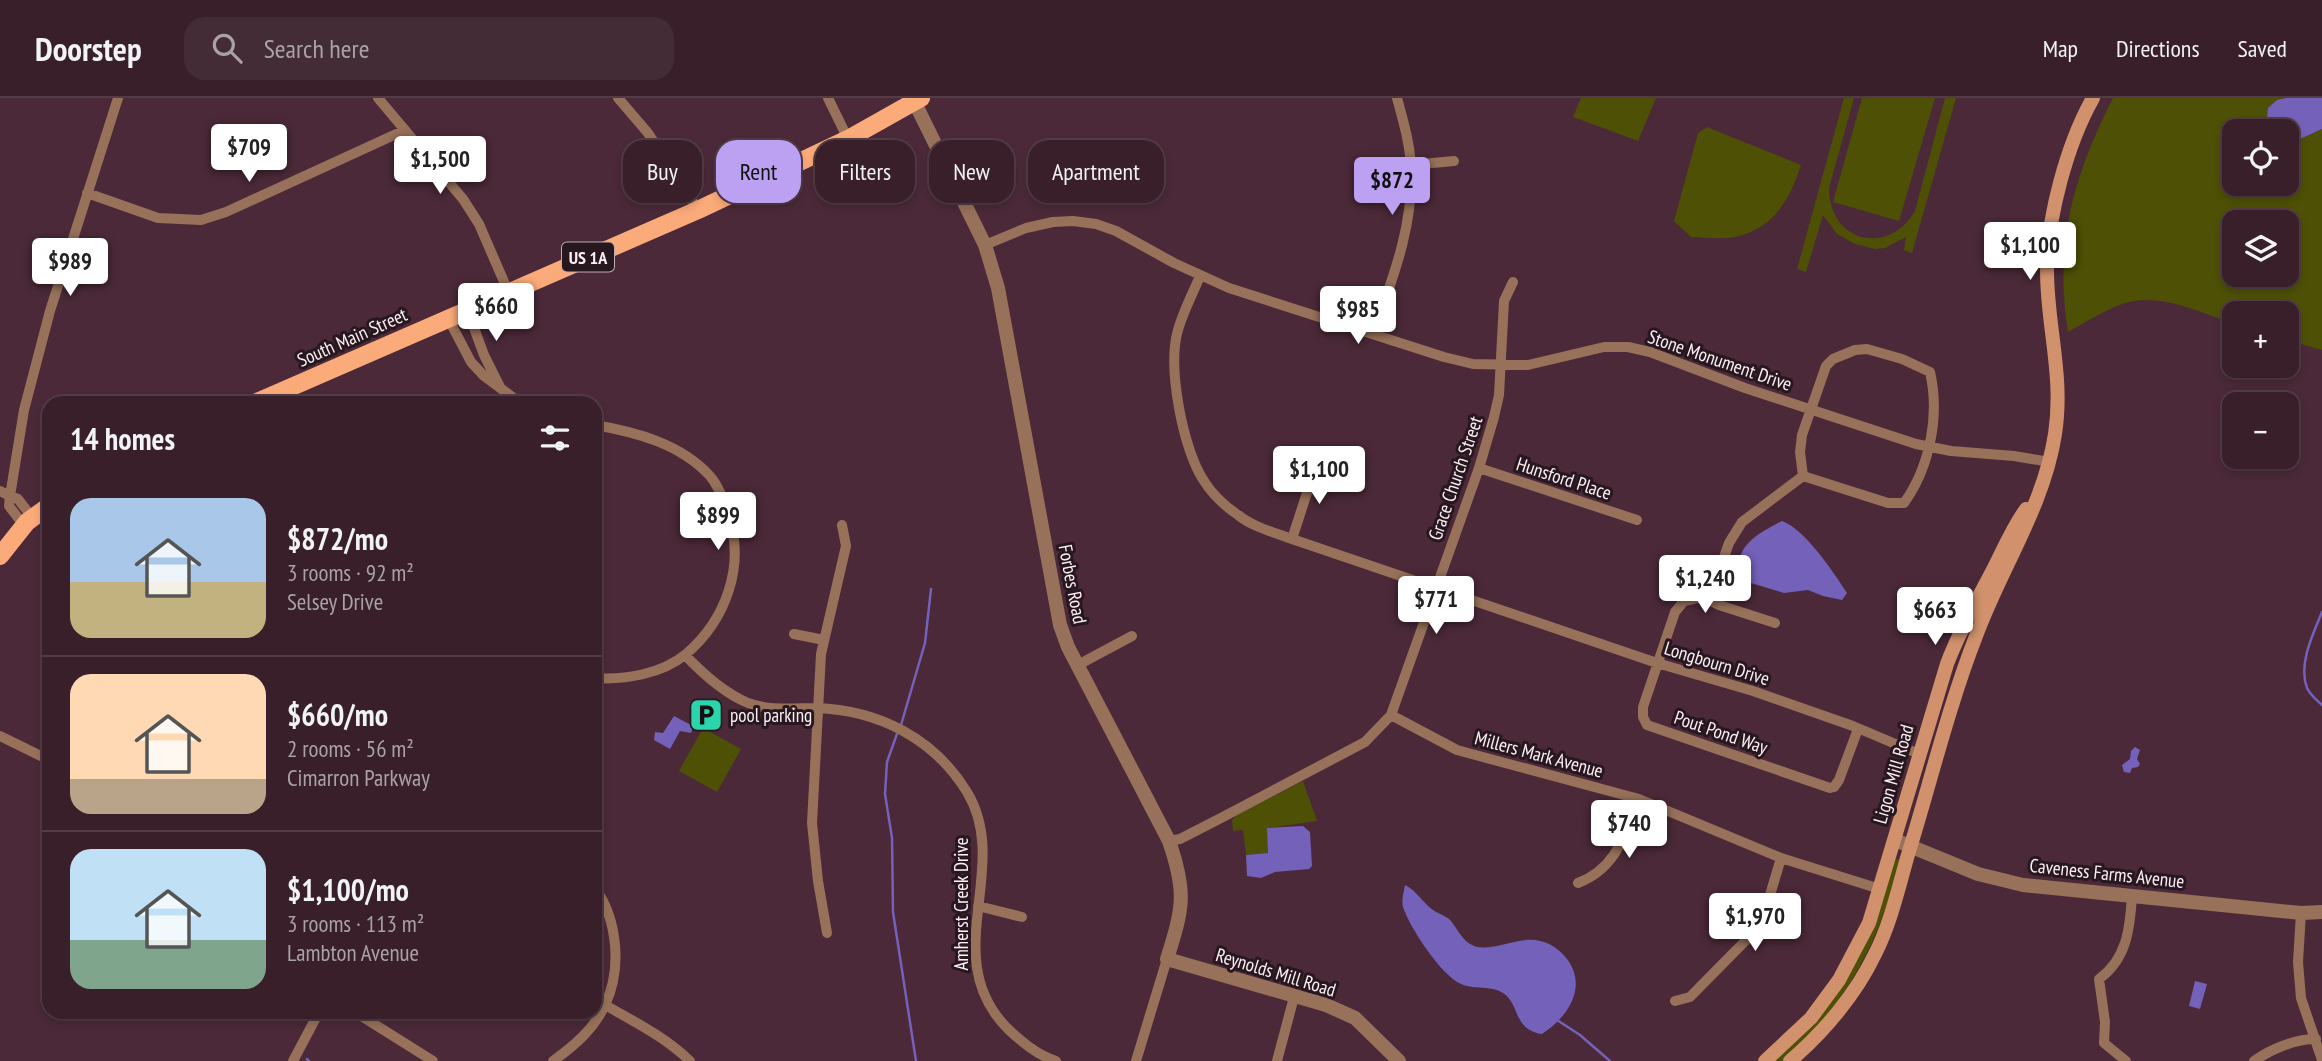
<!DOCTYPE html>
<html lang="en">
<head>
<meta charset="utf-8">
<style>
	body { margin:0; font-family:"PT Sans Narrow",sans-serif; background:#432c36; color:#f1f3f6; height:100vh; display:flex; flex-direction:column; font-size:26px; white-space:nowrap }
	* { box-sizing:border-box; margin:0 }
	p { font-size:23px; color:#aba2a8 }
	.icon { flex:none; width:38px; height:38px; fill:none; stroke:currentColor; stroke-width:2; stroke-linecap:round; stroke-linejoin:round }
	.map { position:relative; flex:1; overflow:hidden }
	.side { position:absolute; left:42px; top:298px; width:560px; height:623px; display:flex; flex-direction:column; background:#381f2a; border-radius:21px; box-shadow:0 4px 10px #0003,0 0 0 2px #523d47 }
	.side>* { flex:none }
	.top-card { position:absolute; left:623px; top:42px; width:665px; height:63px; display:flex; gap:14px }
	.fabs { position:absolute; left:2222px; top:21px; display:grid; gap:14px }
	.fabs a { display:grid; place-items:center; width:77px; height:77px; border-radius:14px; background:#381f2a; box-shadow:0 4px 10px #0003,0 0 0 2px #523d47; font-size:35px }
	.price { position:absolute; translate:-50% -60px; padding:0 16px; border-radius:7px; background:#fff; color:#222; font-size:23px; line-height:46px; filter:drop-shadow(0 2px 4px #0008) }
	.price::after { content:''; position:absolute; left:50%; top:42px; width:21px; height:16px; margin-left:-10px; background:inherit; clip-path:polygon(0 0,100% 0,50% 100%) }
	.price.active { background:#bca0f2; color:#111 }
	ul { padding:0; list-style:none }
	li { display:flex; align-items:center; gap:21px; height:175px; padding:0 28px }
	li+li { border-top:2px solid #523d47 }
	li span { display:grid; place-items:center; flex:none; width:196px; height:140px; border-radius:21px; color:#555 }
	li>.icon { margin-inline-start:auto }
	span .icon { width:84px; height:84px; fill:#fffc; stroke-width:1 }
	li b { font-size:30px }
	h2 { display:flex; justify-content:space-between; align-items:center; height:84px; padding:0 28px; font-size:30px }
	.pill { padding:0 24px; border-radius:21px; background:#381f2a; box-shadow:0 4px 10px #0003,0 0 0 2px #523d47; font-size:24px; line-height:63px }
	.pill.active { background:#bca0f2; color:#111 }
	header { display:flex; align-items:center; gap:42px; box-sizing:border-box; height:98px; padding:0 35px; background:#381f2a; border-bottom:2px solid #523d47 }
	header strong { font-size:33px }
	nav { display:flex; gap:38px; margin-inline-start:auto; font-size:24px }
	.search { width:490px; height:63px; background:#432c36; display:flex; align-items:center; gap:18px; box-sizing:border-box; padding:0 24px; border-radius:21px; color:#aba2a8; font-size:26px }
	.map>svg:first-child { display:block }
</style>
</head>
<body>
<header>
<strong>Doorstep</strong>
<div class="search"><svg class="icon" aria-label="search" viewBox="0 0 24 24"><circle cx="10" cy="10" r="6"/><path d="M15 15l6 6"/></svg>Search here</div>
<nav><a>Map</a><a>Directions</a><a>Saved</a></nav>
</header>
<div class="map">
<svg width="2322" height="963" viewBox="0 0 2322 963">
	<rect width="100%" height="100%" fill="#4b2938"/>
	<!-- green -->
	<path fill="#4d5005" fill-rule="evenodd" d="M1581 0H1656L1638 43 1573 19Z
		M1844 0H1854L1829 90C1829 144 1888 159 1915 113L1945 0H1956L1912 155 1904 152 1906 139 1885 150 1875 151 1855 146 1837 136 1823 117 1806 174 1797 171Z
		M1862 0H1935L1899 123 1833 104Z
		M2113 0H2286L2277 2 2266 33H2235V86H2287V43L2300 41 2322 31V252L2287 242V215H2235V226C2198 214 2155 191 2117 208 2100 215 2084 225 2068 234 2054 146 2073 79 2113 0ZM2235 124H2287V177H2235Z
		M1707 29 1801 67C1790 102 1773 131 1735 139 1721 142 1705 139 1691 139L1674 123 1698 35Z
		M703 630 741 651 717 694 679 673Z
		M1303 683 1317 723 1268 730V755L1246 757 1243 732 1233 733 1232 722 1237 717Z
		M1896 761 1900 762C1881 841 1845 910 1782 963H1773L1806 933Z"/>
	<!-- water -->
	<path fill="#7461ba" d="M2286 0H2322V31L2300 41 2287 43V33H2266L2268 10 2277 2Z
		M1782 423C1805 431 1834 475 1847 495L1842 502 1823 498 1808 492 1784 495 1741 482C1731 449 1757 436 1782 423Z
		M674 618 693 628 691 635 680 633 670 651 654 642 655 634 663 635Z
		M2135 649 2140 652 2137 661 2140 666 2138 669 2132 670 2130 675 2124 674 2122 667 2130 661 2131 653Z
		M1303 728 1310 734 1312 768 1309 771 1275 774 1261 780 1247 778 1246 757 1268 755 1267 730Z
		M1405 787C1417 793 1422 804 1433 812 1439 816 1447 818 1451 823 1458 832 1462 842 1472 847 1490 856 1519 837 1540 843 1551 845 1560 852 1567 861 1588 889 1568 919 1542 936 1512 931 1521 907 1503 895 1491 887 1474 892 1461 886 1441 877 1410 830 1403 809 1401 802 1404 794 1405 787Z
		M2195 883 2207 886 2200 911 2189 908Z"/>
	<g fill="none" stroke-linecap="round" stroke-linejoin="round">
		<!-- stream -->
		<path stroke="#7461ba" stroke-width="2.5" d="M2322 514C2313 536 2298 566 2307 590 2310 597 2317 602 2322 607
			M901 627 925 545 931 491
			M898 633 887 664 885 696 892 740 893 814 916 963
			M1557 922 1580 937 1610 963
			M307 961 309 963"/>
		<!-- minor -->
		<path stroke="#98715a" stroke-width="10" d="M378 0 463 101 479 126 508 193
			M618 0 648 35 698 112
			M828 0 848 41
			M1411 67 1454 63
			M87 95 158 120 201 122 226 114 405 32
			M985 147 1026 130 1053 124 1073 123 1096 126 1116 133 1174 165 1229 190 1444 259 1473 266 1528 267 1604 249H1628L1650 254 1745 290 1916 346 1951 353 2014 358 2050 364
			M1200 178C1193 195 1183 214 1178 232 1167 269 1183 352 1204 383 1212 396 1225 408 1238 417 1253 429 1273 434 1292 441L1657 565 1753 593 1853 628 1919 656
			M467 211 484 257 500 289
			M448 220 471 264 484 278 519 304
			M1373 236C1392 182 1414 128 1411 69 1410 46 1403 22 1397 0
			M595 327C636 334 681 346 710 378 719 388 724 404 728 417 746 467 726 522 686 556 662 576 625 582 595 580
			M1479 370 1637 422
			M0 393 10 398 24 312 50 213 118 0
			M10 398 18 401 28 414 27 424 19 421 9 408Z
			M1292 441 1316 367
			M1709 502 1729 445 1742 424 1803 378 1800 354 1802 337 1826 268 1833 261 1855 252 1867 251 1902 261 1930 274C1940 317 1930 369 1904 405H1888L1803 378
			M1775 525 1719 507 1703 499 1684 503 1675 514 1643 609V619L1647 627 1830 690 1834 689 1839 682 1858 631
			M794 536 824 542
			M685 557C703 576 724 595 748 605 769 613 794 610 816 610 878 612 934 640 967 694 1013 770 936 859 1008 931 1022 944 1037 957 1056 963
			M1076 568 1132 538
			M1391 617 1457 652 1639 701 1781 760 1880 791
			M0 638 49 662
			M1169 743 1180 741 1221 720 1365 644 1391 617 1479 370 1494 319 1499 297 1504 203 1513 184
			M1578 785C1617 770 1624 737 1639 701
			M978 808 1022 819
			M2301 815 2298 864 2301 900 2322 962
			M827 835 818 783 812 725 821 556 846 448 842 427
			M1675 903 1690 899 1758 830 1765 814 1781 760
			M605 907C635 924 665 939 690 963
			M355 914 433 963
			M293 963 319 914
			M553 963C574 948 594 931 605 907 622 872 618 822 595 790
			M1136 963 1167 861
			M1277 963 1294 899
			M2126 963 2104 945 2105 924 2099 881C2127 861 2130 830 2132 798
			M2254 963C2271 951 2295 941 2316 941"/>
		<!-- tertiary -->
		<path stroke="#98715a" stroke-width="14" d="M915 5 985 147 998 190 1060 527 1068 549 1169 743C1187 795 1183 810 1167 861L1326 907 1355 920 1399 963
			M1895 742 1978 776 2023 787 2301 815 2322 814"/>
		<!-- secondary -->
		<path stroke="#d0916c" stroke-width="14" d="M1765 963 1811 920 1839 882 1869 825 1947 566C1960 531 1978 501 1995 468 2005 448 2013 429 2026 411
			M1790 963C1824 934 1856 896 1875 856 1890 827 1898 792 1907 760 1930 686 1948 610 1976 538 2001 470 2044 408 2055 336 2064 279 2047 228 2047 173 2047 120 2067 46 2093 0"/>
		<!-- primary -->
		<path stroke="#fbaa79" stroke-width="18" d="M257 304 698 112 848 41 921 0
			M0 458 27 424 49 408"/>
	</g>
	<!-- icons -->
	<defs>
		<symbol id="parking-square" viewBox="-11 -11 22 22"><rect x="-9" y="-9" width="18" height="18" rx="4" fill="#2ad5ac" stroke="#27171e"/><path d="M-3.5-5.5H1a3.5 3.5 0 0 1 0 7H-1V5.5H-3.5ZM-1-3.4V-.6H.8a1.4 1.4 0 0 0 0-2.8Z" fill="#111"/></symbol>
	</defs>
	<g fill-rule="evenodd">
		<use href="#parking-square" x="687" y="598" width="38" height="38"/>
	</g>
	<g text-anchor="middle" dominant-baseline="central" stroke-width="6" stroke-linejoin="round" paint-order="stroke">
		<!-- shield labels -->
		<rect fill="#27171e" stroke="#bdaeb4" stroke-width="2" x="562" y="144.5" width="52" height="29" rx="5"/>
		<g font-size="18" font-weight="bold" fill="#fdeff5">
			<text x="588" y="159">US 1A</text>
		</g>
		<!-- street labels -->
		<g font-size="19" fill="#fdeff5" stroke="#27171e">
			<text transform="translate(352 239) rotate(-24)">South Main Street</text>
			<text transform="translate(1720 262) rotate(19)">Stone Monument Drive</text>
			<text transform="translate(1455 380) rotate(-71)">Grace Church Street</text>
			<text transform="translate(1564 380) rotate(18)">Hunsford Place</text>
			<text transform="translate(1073 486) rotate(79)">Forbes Road</text>
			<text transform="translate(1717 565) rotate(17)">Longbourn Drive</text>
			<text transform="translate(1721 634) rotate(19)">Pout Pond Way</text>
			<text transform="translate(1539 656) rotate(15)">Millers Mark Avenue</text>
			<text transform="translate(1893 676) rotate(-74)">Ligon Mill Road</text>
			<text transform="translate(2107 775) rotate(6)">Caveness Farms Avenue</text>
			<text transform="translate(961 806) rotate(-90)">Amherst Creek Drive</text>
			<text transform="translate(1276 874) rotate(17)">Reynolds Mill Road</text>
		</g>
		<!-- poi labels -->
		<g font-size="19" fill="#fdeff5" stroke="#27171e" text-anchor="start">
			<text x="730" y="617">pool parking</text>
		</g>
	</g>
</svg>
<div class="fabs">
<a><svg class="icon" aria-label="locate" viewBox="0 0 24 24"><circle cx="12" cy="12" r="6"/><path d="M12 2v4M12 18v4M2 12h4M18 12h4"/></svg></a>
<a><svg class="icon" aria-label="layers" viewBox="0 0 24 24"><path d="M12 4l9 5-9 5-9-5zM3 14l9 5 9-5"/></svg></a>
<a>+</a>
<a>−</a>
</div>
<b class="price" style="left:249px;top:86px">$709</b>
<b class="price" style="left:440px;top:98px">$1,500</b>
<b class="price active" style="left:1392px;top:119px">$872</b>
<b class="price" style="left:2030px;top:184px">$1,100</b>
<b class="price" style="left:70px;top:200px">$989</b>
<b class="price" style="left:496px;top:245px">$660</b>
<b class="price" style="left:1358px;top:248px">$985</b>
<b class="price" style="left:1319px;top:408px">$1,100</b>
<b class="price" style="left:718px;top:454px">$899</b>
<b class="price" style="left:1705px;top:517px">$1,240</b>
<b class="price" style="left:1436px;top:538px">$771</b>
<b class="price" style="left:1935px;top:549px">$663</b>
<b class="price" style="left:1629px;top:762px">$740</b>
<b class="price" style="left:1755px;top:855px">$1,970</b>
<div class="top-card">
<a class="pill">Buy</a>
<a class="pill active">Rent</a>
<a class="pill">Filters</a>
<a class="pill">New</a>
<a class="pill">Apartment</a>
</div>
<section class="side">
<h2>14 homes<svg class="icon" aria-label="filters" viewBox="0 0 24 24"><path d="M4 7h16M4 17h16"/><circle cx="9" cy="7" r="2"/><circle cx="15" cy="17" r="2"/></svg></h2>
<ul>
<li><span style="background:linear-gradient(#a9c7e8 60%,#c2b280 0)"><svg class="icon" aria-label="home" viewBox="0 0 24 24"><path d="M3 11l9-7 9 7M6 9v11h12V9"/></svg></span><div><b>$872/mo</b><p>3 rooms · 92 m²</p><p>Selsey Drive</p></div></li>
<li><span style="background:linear-gradient(#ffd9b3 75%,#b9a48a 0)"><svg class="icon" aria-label="home" viewBox="0 0 24 24"><path d="M3 11l9-7 9 7M6 9v11h12V9"/></svg></span><div><b>$660/mo</b><p>2 rooms · 56 m²</p><p>Cimarron Parkway</p></div></li>
<li><span style="background:linear-gradient(#bfe0f5 65%,#7fa58c 0)"><svg class="icon" aria-label="home" viewBox="0 0 24 24"><path d="M3 11l9-7 9 7M6 9v11h12V9"/></svg></span><div><b>$1,100/mo</b><p>3 rooms · 113 m²</p><p>Lambton Avenue</p></div></li>
</ul>
</section>
</div>
</body>
</html>
